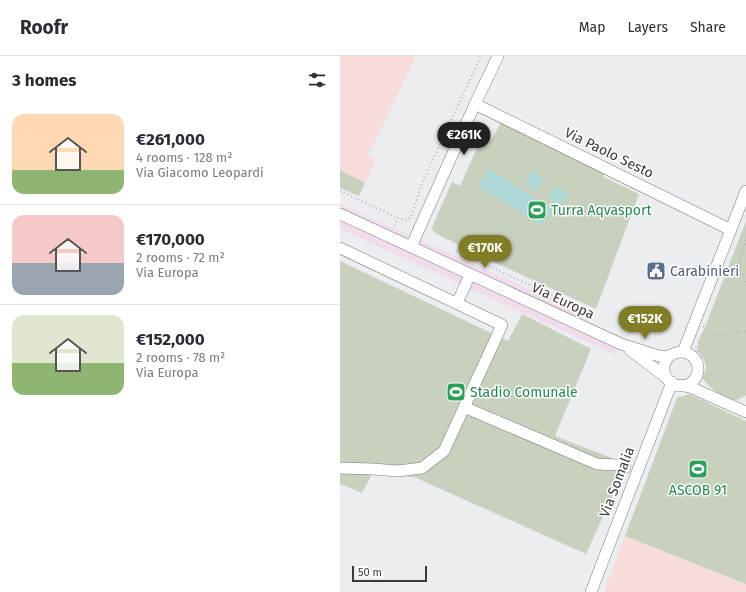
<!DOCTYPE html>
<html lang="en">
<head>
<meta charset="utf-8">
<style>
	body { margin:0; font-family:"Fira Sans",sans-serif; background:#f7f7f7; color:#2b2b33; height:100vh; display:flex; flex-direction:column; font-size:15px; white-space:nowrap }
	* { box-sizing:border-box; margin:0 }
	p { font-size:13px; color:#7c7c81 }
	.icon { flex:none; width:22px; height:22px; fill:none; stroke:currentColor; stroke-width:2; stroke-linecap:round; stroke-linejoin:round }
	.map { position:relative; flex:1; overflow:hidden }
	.side { display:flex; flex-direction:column; background:#fff; width:340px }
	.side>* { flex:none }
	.scale { position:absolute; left:12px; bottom:10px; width:75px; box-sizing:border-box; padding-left:4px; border:2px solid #38393b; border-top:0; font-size:11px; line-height:14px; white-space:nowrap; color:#38393b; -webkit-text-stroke:3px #fff; paint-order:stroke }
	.price { position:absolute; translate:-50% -34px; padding:0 9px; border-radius:14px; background:#817d25; color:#fff; font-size:13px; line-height:26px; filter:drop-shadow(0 1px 2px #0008) }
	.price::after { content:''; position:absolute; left:50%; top:24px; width:12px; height:9px; margin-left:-6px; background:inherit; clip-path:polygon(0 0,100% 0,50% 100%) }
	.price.selected { background:#222; color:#fff }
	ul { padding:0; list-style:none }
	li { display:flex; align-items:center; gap:12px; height:100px; padding:0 12px }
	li+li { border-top:1px solid #e1e1e2 }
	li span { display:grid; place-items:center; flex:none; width:112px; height:80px; border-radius:12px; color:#555 }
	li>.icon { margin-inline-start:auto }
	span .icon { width:48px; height:48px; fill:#fffc; stroke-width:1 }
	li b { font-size:17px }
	h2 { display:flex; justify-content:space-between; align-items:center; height:48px; padding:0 12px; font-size:17px }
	header { display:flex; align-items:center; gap:24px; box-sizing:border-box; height:56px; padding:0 20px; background:#fff; border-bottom:1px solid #e1e1e2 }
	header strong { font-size:19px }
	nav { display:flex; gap:22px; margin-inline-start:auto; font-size:14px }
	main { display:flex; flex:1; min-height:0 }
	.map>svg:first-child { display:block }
</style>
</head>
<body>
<header>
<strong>Roofr</strong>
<nav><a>Map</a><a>Layers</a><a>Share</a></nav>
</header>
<main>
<section class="side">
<h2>3 homes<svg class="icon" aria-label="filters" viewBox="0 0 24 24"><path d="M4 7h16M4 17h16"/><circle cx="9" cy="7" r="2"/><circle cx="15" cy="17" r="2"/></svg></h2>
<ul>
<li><span style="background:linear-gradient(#ffd9b3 70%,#8fb573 0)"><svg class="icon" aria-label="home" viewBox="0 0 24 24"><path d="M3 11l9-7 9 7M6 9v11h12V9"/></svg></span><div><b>€261,000</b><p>4 rooms · 128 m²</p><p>Via Giacomo Leopardi</p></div></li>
<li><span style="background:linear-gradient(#f6c9c9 60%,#9aa5b1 0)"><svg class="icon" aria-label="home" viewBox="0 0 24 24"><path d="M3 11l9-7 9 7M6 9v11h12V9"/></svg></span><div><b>€170,000</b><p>2 rooms · 72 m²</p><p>Via Europa</p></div></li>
<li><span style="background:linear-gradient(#dfe7d0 60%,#8fb573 0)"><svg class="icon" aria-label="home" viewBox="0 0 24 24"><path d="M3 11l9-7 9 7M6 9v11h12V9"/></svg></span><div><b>€152,000</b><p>2 rooms · 78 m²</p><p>Via Europa</p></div></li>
</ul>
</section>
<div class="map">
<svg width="406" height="536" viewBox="0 0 406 536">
	<rect width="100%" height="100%" fill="#ebedf1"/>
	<!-- commercial -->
	<path fill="#f0dceb" d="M0 148 249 260 248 267 282 282 275 299 0 173Z"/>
	<!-- industrial -->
	<path fill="#f7dcda" d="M0 0H76L28 100 36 104 25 127 0 114Z
		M285 480 406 528V536H264Z"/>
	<!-- green -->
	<path fill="#c8d0be" d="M161 67 264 114V121L299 138 256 253 121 191C113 184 98 182 92 173L93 169 112 126 120 130 143 79 151 84Z
		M0 114 25 127 19 140 0 132Z
		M406 165V339C402 342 397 345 391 344 384 343 367 329 363 323L366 311 364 304 358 295V285L365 271Z
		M0 205 168 285 182 258 251 293 215 380 287 408 246 498 74 421 32 418 22 437 0 428Z
		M349 338 406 365V528L285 480 337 342Z"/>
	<!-- water -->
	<path fill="#b1d8d8" d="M149 113 213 153 202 170 139 130Z
		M192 115 204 122 196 135 185 127Z
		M216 130 228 138 220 150 208 142Z"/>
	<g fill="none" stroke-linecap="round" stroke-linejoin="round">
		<defs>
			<path id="minor" d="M135 48 391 174
				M0 158 281 288 319 300 326 301 331 299
				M71 191 135 48 158 0
				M0 192 162 269 104 395 82 412 58 415 32 413 0 412
				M117 247 130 219
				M290 294 327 322
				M343 296 406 135
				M324 313a17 17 0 1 1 34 0a17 17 0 1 1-34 0Z
				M340 329 350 331 406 356
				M124 351 257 408 278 409 285 412
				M251 536 332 326"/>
		</defs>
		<!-- minor casing -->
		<use href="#minor" stroke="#7a7c7f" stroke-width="12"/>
		<!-- path -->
		<path stroke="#b2b4b7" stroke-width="2" stroke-dasharray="1 3" stroke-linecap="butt" d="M0 135 58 162
			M55 170 58 162 66 164 71 161 82 127 141 0
			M406 184 398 210 406 226
			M116 195 253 258
			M363 270 373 278 377 279 406 275
			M356 291 358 298 363 307V325"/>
		<!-- minor -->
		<use href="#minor" stroke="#fff" stroke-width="11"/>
	</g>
	<!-- icons -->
	<defs>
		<symbol id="stadium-square" viewBox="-11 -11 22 22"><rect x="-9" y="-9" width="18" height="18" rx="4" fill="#2e9e5b" stroke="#fff"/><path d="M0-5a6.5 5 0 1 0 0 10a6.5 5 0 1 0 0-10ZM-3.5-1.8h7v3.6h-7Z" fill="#fff"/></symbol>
		<symbol id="civic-square" viewBox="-11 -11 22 22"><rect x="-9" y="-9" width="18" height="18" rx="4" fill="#5c6f8a" stroke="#fff"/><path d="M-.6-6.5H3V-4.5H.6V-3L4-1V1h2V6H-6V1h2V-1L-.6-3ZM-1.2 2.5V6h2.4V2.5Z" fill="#fff"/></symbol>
	</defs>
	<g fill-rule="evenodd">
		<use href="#stadium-square" x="186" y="143" width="22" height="22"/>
		<use href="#civic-square" x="305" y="204" width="22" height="22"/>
		<use href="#stadium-square" x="105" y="325" width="22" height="22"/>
		<use href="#stadium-square" x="347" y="402" width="22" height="22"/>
	</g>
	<g text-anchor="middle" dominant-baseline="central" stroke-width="3" stroke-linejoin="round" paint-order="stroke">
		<!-- street labels -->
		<g font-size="14" fill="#38393b" stroke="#fff">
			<text transform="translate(269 97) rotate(26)">Via Paolo Sesto</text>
			<text transform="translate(223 245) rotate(25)">Via Europa</text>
			<text transform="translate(277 426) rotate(-69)">Via Somalia</text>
		</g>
		<!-- leisure labels -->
		<g font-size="14" fill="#27864d" stroke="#fff" text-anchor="start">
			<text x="211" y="154">Turra Aqvasport</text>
			<text x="130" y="336">Stadio Comunale</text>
			<text x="358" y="434" text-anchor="middle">ASCOB 91</text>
		</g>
		<!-- service labels -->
		<g font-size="14" fill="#4e5e75" stroke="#fff" text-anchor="start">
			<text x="330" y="215">Carabinieri</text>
		</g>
	</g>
</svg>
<div class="scale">50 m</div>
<b class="price selected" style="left:124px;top:100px">€261K</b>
<b class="price" style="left:145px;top:213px">€170K</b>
<b class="price" style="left:305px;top:284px">€152K</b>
</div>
</main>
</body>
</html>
